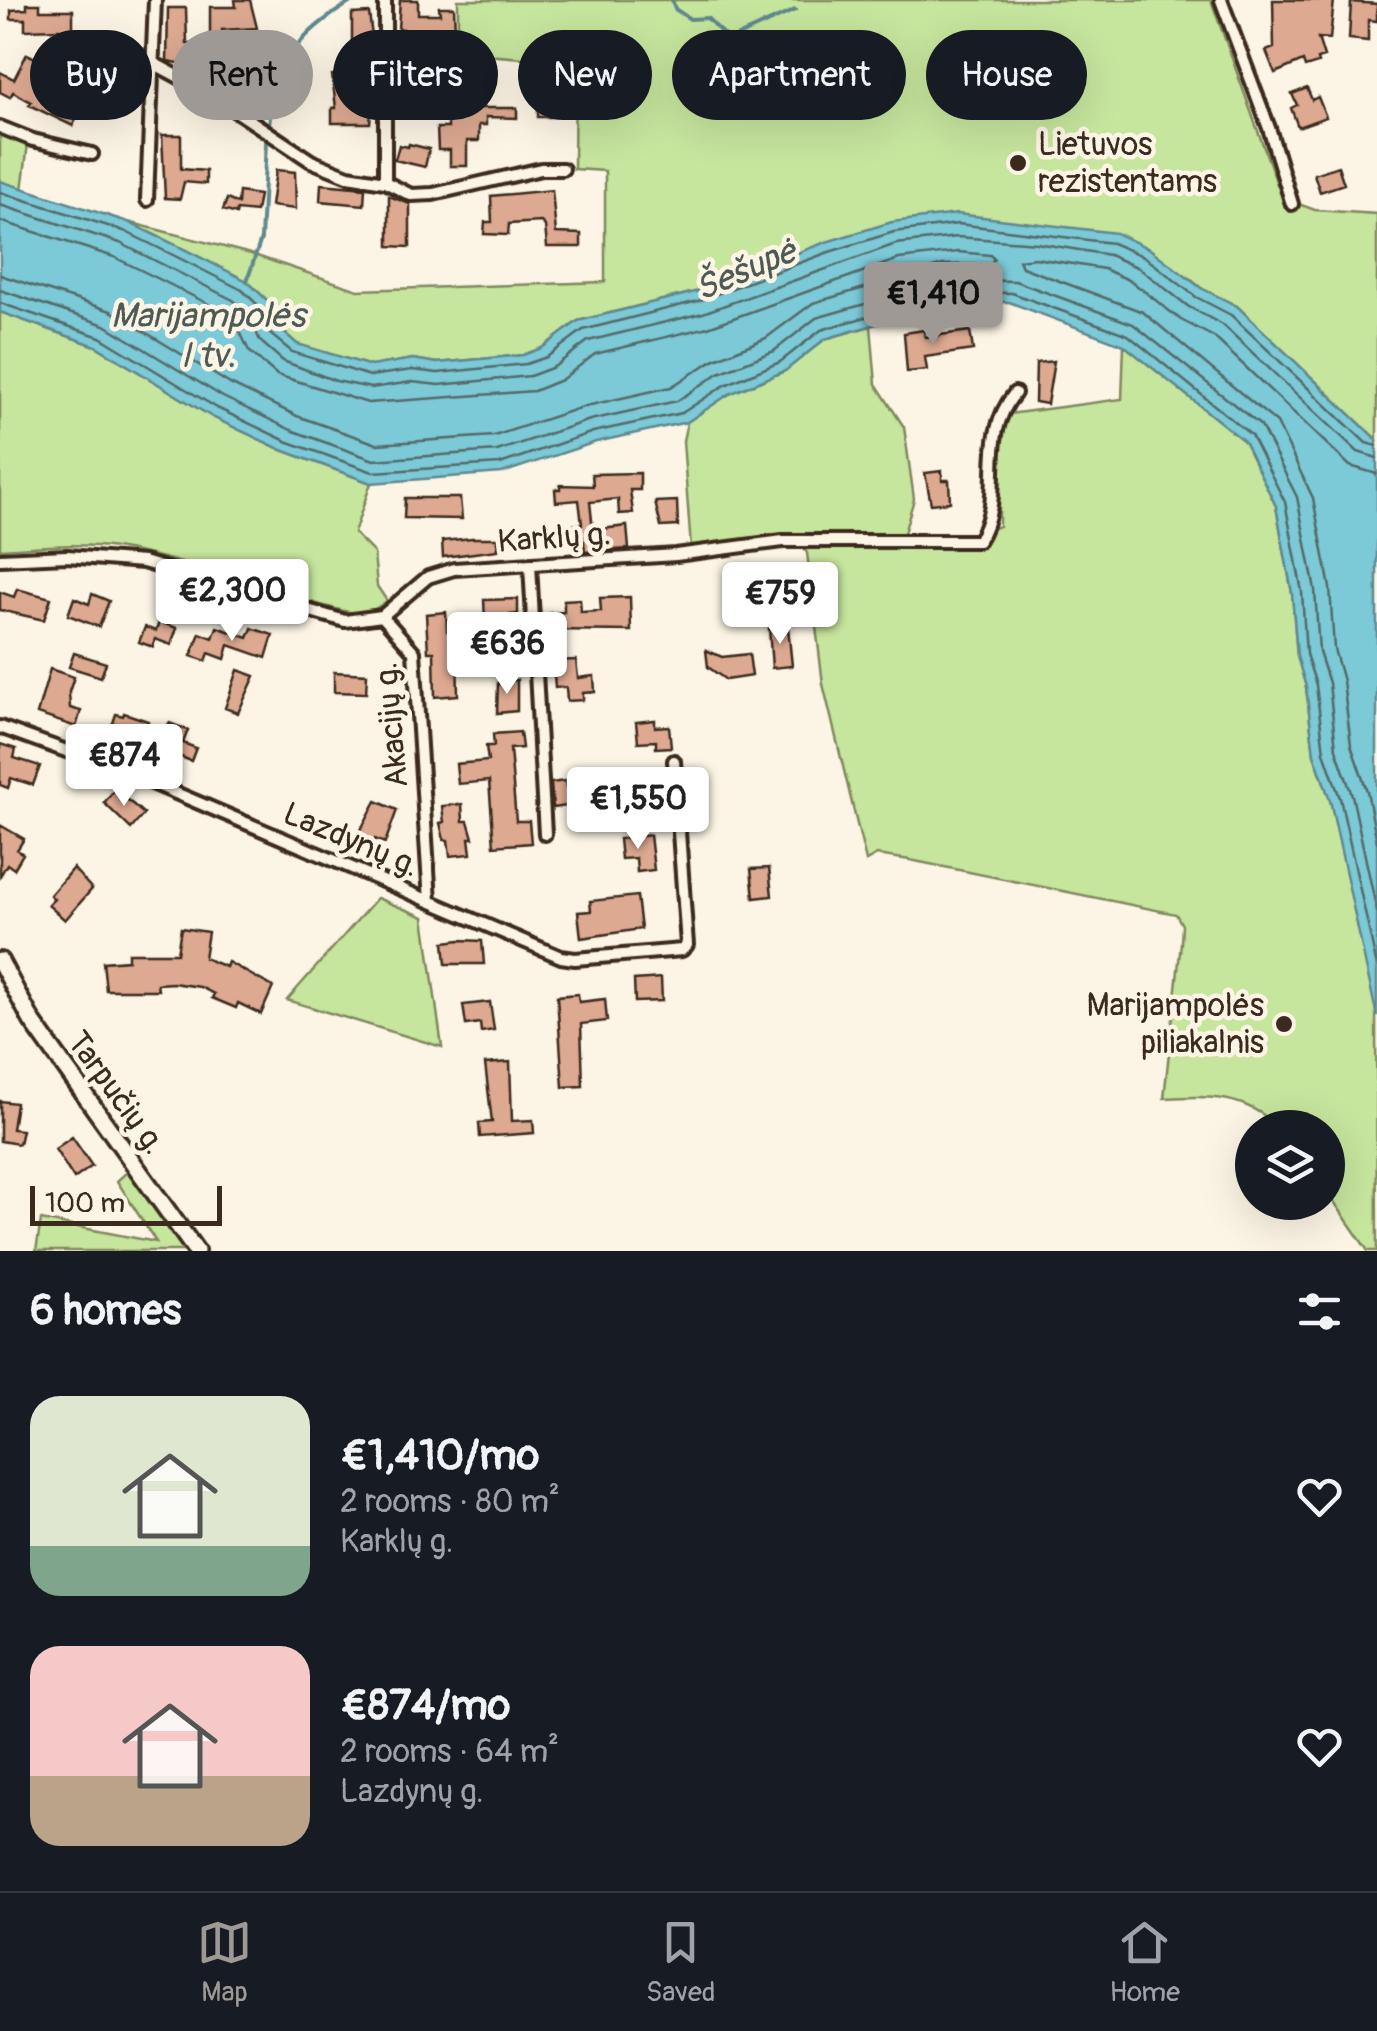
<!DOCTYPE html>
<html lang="en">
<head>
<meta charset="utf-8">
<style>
	body { margin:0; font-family:Pangolin,sans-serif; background:#20242c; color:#f1f3f6; height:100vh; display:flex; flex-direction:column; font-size:38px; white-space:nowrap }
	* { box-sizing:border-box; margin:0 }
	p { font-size:32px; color:#9ea1a6 }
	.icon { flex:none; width:55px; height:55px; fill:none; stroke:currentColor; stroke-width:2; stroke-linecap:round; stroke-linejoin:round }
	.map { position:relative; height:1251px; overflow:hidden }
	.details { display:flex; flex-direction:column; background:#171b24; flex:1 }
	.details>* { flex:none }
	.top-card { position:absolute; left:30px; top:30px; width:1318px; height:90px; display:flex; gap:20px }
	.buttons { position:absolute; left:1235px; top:1110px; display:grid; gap:20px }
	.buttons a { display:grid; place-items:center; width:110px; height:110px; border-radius:50%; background:#171b24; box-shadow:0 10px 40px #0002; font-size:50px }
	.scale { position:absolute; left:30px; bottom:25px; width:192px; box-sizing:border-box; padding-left:10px; border:5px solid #3b2a1e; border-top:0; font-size:28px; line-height:35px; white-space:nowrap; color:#3b2a1e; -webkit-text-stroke:8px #fcf5e5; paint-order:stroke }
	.price { position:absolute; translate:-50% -85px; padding:0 22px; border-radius:10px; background:#fff; color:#222; font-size:32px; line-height:65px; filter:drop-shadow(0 2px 5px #0008) }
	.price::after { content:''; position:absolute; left:50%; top:60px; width:30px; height:22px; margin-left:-15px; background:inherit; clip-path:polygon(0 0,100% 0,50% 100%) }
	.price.on { background:#9f9995; color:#111 }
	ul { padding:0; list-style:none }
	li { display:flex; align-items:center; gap:30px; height:250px; padding:0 30px }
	li span { display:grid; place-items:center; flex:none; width:280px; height:200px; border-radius:30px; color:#555 }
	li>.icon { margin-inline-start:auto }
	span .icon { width:120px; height:120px; fill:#fffc; stroke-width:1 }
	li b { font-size:42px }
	h2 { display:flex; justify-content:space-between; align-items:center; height:120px; padding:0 30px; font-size:42px }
	.chip { padding:0 35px; border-radius:45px; background:#171b24; box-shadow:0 10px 40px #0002; font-size:35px; line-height:90px }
	.chip.on { background:#9f9995; color:#111 }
	.tabs { display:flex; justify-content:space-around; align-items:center; height:140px; border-top:2px solid #363941; background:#171b24; font-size:28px; color:#9ea1a6 }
	.tabs a { display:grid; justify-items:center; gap:5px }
	.tabs .on { color:#9f9995 }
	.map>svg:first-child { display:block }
</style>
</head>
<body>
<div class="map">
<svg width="1377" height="1251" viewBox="0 0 1377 1251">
	<rect width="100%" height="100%" fill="#fcf5e5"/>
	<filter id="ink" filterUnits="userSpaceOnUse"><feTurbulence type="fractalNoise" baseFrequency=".01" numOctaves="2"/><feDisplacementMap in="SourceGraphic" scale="20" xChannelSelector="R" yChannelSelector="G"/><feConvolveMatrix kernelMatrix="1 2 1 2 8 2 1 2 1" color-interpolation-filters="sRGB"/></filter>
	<g filter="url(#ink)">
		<!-- green -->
		<path fill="#c6e59d" stroke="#80885e" stroke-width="2.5" d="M458 0H1211L1282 198 1315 210 1377 214V440L1237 306 1201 288 1188 277H733L695 292 578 321 542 348 523 355 437 363 413 359 371 366 297 344 277 326 269 302 247 281 128 222 251 254 358 290 605 282V171L574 169 575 62 458 53Z
			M0 134 28 144 22 190 0 181Z
			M0 312 96 346 212 417 282 450 371 483 354 533 374 553 377 586 387 601 375 609 353 613C273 595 197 561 115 548 77 542 38 547 0 549Z
			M871 326 876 384 904 427 914 499 904 533 975 535 999 526V443L1009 414 1122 399 1124 345 1244 441 1276 506 1292 593 1297 656 1306 687 1314 754 1330 800 1376 1008 1377 1251H1368L1328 1193V1128L1278 1127C1244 1094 1209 1096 1164 1098L1181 943 1182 925 1176 914 910 860 877 855 866 861 823 684 807 553 795 534 691 548 683 441 687 422 729 394 785 371 825 339Z
			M377 898 424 917 442 1047 287 1000Z
			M128 1171 190 1251H36L41 1220 156 1242 117 1181Z"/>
		<!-- water -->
		<path fill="#7bc9d8" stroke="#61898e" stroke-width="2.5" d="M0 181 128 222 182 248 247 281 269 302 277 326 297 344 371 366 413 359 437 363 523 355 542 348 578 321 695 292 826 242 892 222 957 214 1116 233 1150 249 1201 288 1237 306 1377 440V1017L1330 800 1314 754 1306 687 1297 656 1292 593 1276 506 1244 441 1124 345 1009 302H952L825 339 785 371 729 394 687 422 596 442 502 473 371 483 282 450 212 417 96 346 0 312Z"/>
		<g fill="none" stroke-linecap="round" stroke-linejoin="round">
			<!-- shore -->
			<path stroke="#556a68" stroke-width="2.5" d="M0 192 124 231 177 257 242 290 260 307 269 333 292 352 370 376 412 370 438 373 526 364 547 357 583 330 698 301 829 252 894 232 958 224 1112 243 1145 257 1196 297 1231 315 1366 443 1377 446
				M0 205 120 243 233 300 249 314 260 341 283 361 336 381 371 388 412 382 439 385 530 376 554 367 588 341 703 313 896 244 957 237 1037 243 1109 255 1139 268 1189 307 1223 325 1358 452 1377 458
				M0 221 114 257 165 282 226 313 236 323 249 351 277 375 368 403 534 391 561 380 595 354 708 327 899 259 958 252 990 255 994 259 990 264 943 265 813 303 766 338 713 360 671 387 586 406 494 436 377 444 297 416 230 384 111 311 0 275
				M0 290 105 325 223 397 291 430 374 460 497 451 590 420 677 401 719 373 774 351 816 318 949 280 1015 281 1133 324 1261 426 1297 497 1315 590 1319 652 1329 683 1336 749 1352 795 1377 912
				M0 303 100 337 217 408 286 441 373 472 500 464 593 432 682 413 725 385 780 362 821 330 951 292 1012 293 1128 335 1251 435 1285 502 1302 592 1306 654 1316 685 1324 752 1340 798 1377 967
				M1377 474 1350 466 1214 337 1181 320 1131 281 1104 269 1035 258 1019 260 1022 267 1143 312 1277 423 1313 498 1330 588 1334 649 1343 681 1351 745 1367 791 1377 842"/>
			<!-- stream -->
			<path stroke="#61898e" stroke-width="4" d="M672 0 675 9 690 19 707 18 729 40 795 10
				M269 124C278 58 298 35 354 0
				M247 281 261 239 266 142"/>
		</g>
		<!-- building -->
		<path fill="#dda991" stroke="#3b2a1e" stroke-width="2.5" d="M235 0H250L257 28 222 30V38H210V7H236Z
			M400 0H418V14H440L439 7H454L455 34 424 35 429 86 418 85V102H405L403 29H398Z
			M1273 0H1334L1330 39 1318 38 1324 57 1317 59 1318 63 1305 67 1303 61 1275 73 1266 51 1274 48Z
			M1351 2 1377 4V21L1368 20V41L1349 39Z
			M27 4H40V10H73V34H59V29L25 30V19H11V10L27 9Z
			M168 8H186L187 44H213V57H184V64L167 61Z
			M369 13 374 52 368 51 369 66H363L365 100 372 101 370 123H332V108H336L332 75 352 73V14Z
			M118 50H141V96L136 99H122V92L89 93 69 79 77 68 88 76 113 72V53Z
			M27 54 50 65 39 89 68 104 69 100 95 111 78 113 73 126 29 105 31 102 13 92 10 97 0 92V72L14 79Z
			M538 71H554V117H538Z
			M1307 88 1312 100 1318 97 1326 117 1298 127 1291 108 1297 105 1292 94Z
			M464 108H517V118L486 117V125H479V141H467V166H450V150H438L437 128H448V111Z
			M162 135H181V169L206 171V184L184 182 180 199 165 198Z
			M409 144 429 149 425 167 395 160 399 145 408 147Z
			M1338 166 1344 184 1320 192 1314 174Z
			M276 170 295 172 296 209 271 206Z
			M321 184 365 188 364 205 320 201Z
			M552 190 556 233 581 234V247H547L545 226 541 222 509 224 508 235 484 234 485 222H492L491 196Z
			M239 192 259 195 256 212 237 210 236 214 223 210 227 199 238 204Z
			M389 196 410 204V247L389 246Z
			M924 330 925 337 970 331 973 350 925 357 927 370 907 372 904 333Z
			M1054 361 1047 404 1035 402 1036 363Z
			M942 471V480H949L950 502 931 504 925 473Z
			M640 473V490H630L633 513 619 514 618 499 590 502 593 530 627 526 629 549 585 552 584 541 564 543 562 526 582 524 579 500 556 502 555 489H560V485L593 486 592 474Z
			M405 498H460L462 519 404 518Z
			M677 501 678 526 661 527 655 502Z
			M472 538H497L498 550 443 557 442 541Z
			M17 589 51 598 44 620 0 610V592L14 597Z
			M92 594 109 601 99 627 68 615 74 598 89 604Z
			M630 597 631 631 550 630V613L564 612V600L580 599 581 612 601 611 600 598Z
			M518 599V614L509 615 510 642 486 643 484 600Z
			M446 612 447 631 465 630 466 650 457 651 458 695 435 697 434 652H428L426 614Z
			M159 622 177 628 171 645 155 639 153 647 139 642 145 627 156 631Z
			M217 627 248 638 252 628 273 635 266 658 229 645 225 659 209 653 206 661 191 656 200 633 213 638Z
			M788 627 792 666 772 668 769 628Z
			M706 650 722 657 749 654 752 676 726 680 708 667Z
			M74 653 106 663 101 677 69 667Z
			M576 660 578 678 594 676 595 692 583 693V700L567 701 566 687 555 688 553 661Z
			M50 669 74 677 69 692 70 708 81 711 76 727 37 714Z
			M238 670 255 676 238 713 225 708Z
			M334 672 367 674 366 693 334 692Z
			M517 680V711L497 713 498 682Z
			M124 713 148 721 141 742 125 737 122 746 107 741 116 714 123 716Z
			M655 720V727L669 726 671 747 656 748V741L638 742 636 722Z
			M169 723 188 730 183 743 196 748 191 761 171 753 168 761 157 757Z
			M520 732 522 748 510 749 516 821H529L531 843 494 846 489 781 458 784 456 764 488 761 486 746H494L493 734Z
			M0 744 16 749 14 758 40 766 33 785 11 778 8 788 0 785Z
			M652 773 653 805 631 808 630 776Z
			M565 781 566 787 574 786 575 793H607L608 799 599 801V821H586V803L553 808 551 783Z
			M115 789 144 814 131 829 104 803Z
			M376 801 397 810 385 843 375 839 373 844 357 837Z
			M462 804 463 821H468L473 838H469L471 854 450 856 448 840H444L440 823 444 822 442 806Z
			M0 825 24 839 17 850 23 854 14 869 7 864 0 876Z
			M650 835 654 870 637 872 636 858 621 859 619 839Z
			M73 868 92 889 65 920 48 905 54 899 50 895Z
			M769 868 772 896 754 898 751 869Z
			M637 896 641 929 581 938 578 912 591 911 590 901Z
			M181 928 208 932 204 958 226 967 228 962 273 987 261 1014 238 1003 236 1008 212 998 214 994 200 987 173 983 157 984 158 990H106L103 962 128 960V953H177Z
			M460 940 482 941 484 964H446L444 942Z
			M661 978 662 1001 635 1002 634 980Z
			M578 994 579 1002 605 999 607 1021 581 1024 583 1086 563 1087 557 996Z
			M490 1002 494 1030 481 1032 480 1023 466 1025 463 1005Z
			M510 1062 512 1121 533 1120 534 1133 480 1137 479 1123 492 1122 485 1064Z
			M0 1101 16 1103 12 1129 22 1130 19 1144 0 1141Z
			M72 1137 92 1166 74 1179 55 1149Z"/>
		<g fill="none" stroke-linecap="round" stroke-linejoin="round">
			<defs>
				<path id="street" d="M385 0V182
					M1221 0 1269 128 1292 204
					M153 63 209 93 311 161 348 176 385 182 411 195 433 194 541 169H563
					M0 127 33 140 92 154
					M147 200 155 0
					M0 559 67 556 143 562 345 621 382 616 428 577 454 569 676 555 783 541H978C1008 495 976 440 1015 393
					M530 565 545 834
					M382 616 414 652 430 901
					M0 727 138 777 561 957 575 959 682 950 687 945 674 761"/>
				<path id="secondary" d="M0 961 32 1021 196 1251"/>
			</defs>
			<!-- street casing -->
			<use href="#street" stroke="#3b2a1e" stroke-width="18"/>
			<!-- secondary casing -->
			<use href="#secondary" stroke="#3b2a1e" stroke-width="22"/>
			<!-- street -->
			<use href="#street" stroke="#fcf5e5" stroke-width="10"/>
			<!-- secondary -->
			<use href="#secondary" stroke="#fcf5e5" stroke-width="15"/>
		</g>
	</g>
	<!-- markers -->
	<g fill="#3b2a1e" stroke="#fcf5e5" stroke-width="4">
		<circle cx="1018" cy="163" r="10"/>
		<circle cx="1284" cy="1024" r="10"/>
	</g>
	<g text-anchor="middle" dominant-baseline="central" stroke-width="9" stroke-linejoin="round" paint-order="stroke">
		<!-- poi labels -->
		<g font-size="32" fill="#3b2a1e" stroke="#fcf5e5" text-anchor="start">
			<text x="1038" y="145">Lietuvos<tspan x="1038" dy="37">rezistentams</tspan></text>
			<text x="1264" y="1006" text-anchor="end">Marijampolės<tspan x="1264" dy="37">piliakalnis</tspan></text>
		</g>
		<!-- street labels -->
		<g font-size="32" fill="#3b2a1e" stroke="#fcf5e5">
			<text transform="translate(554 538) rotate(-4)">Karklų g.</text>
			<text transform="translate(392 725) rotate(-95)">Akacijų g.</text>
			<text transform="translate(351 840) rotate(23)">Lazdynų g.</text>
			<text transform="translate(116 1093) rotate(54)">Tarpučių g.</text>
		</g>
		<!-- water labels -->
		<g font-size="35" font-style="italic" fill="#4e5a56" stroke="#fcf5e5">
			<text transform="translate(746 270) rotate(-23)">Šešupė</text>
			<text x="208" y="316">Marijampolės<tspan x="208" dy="40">I tv.</tspan></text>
		</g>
	</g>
</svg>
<div class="buttons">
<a><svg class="icon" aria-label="layers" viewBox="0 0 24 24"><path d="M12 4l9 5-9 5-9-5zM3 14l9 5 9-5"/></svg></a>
</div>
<div class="scale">100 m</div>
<b class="price on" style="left:933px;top:347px">€1,410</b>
<b class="price" style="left:232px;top:644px">€2,300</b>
<b class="price" style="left:780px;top:647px">€759</b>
<b class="price" style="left:507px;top:697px">€636</b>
<b class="price" style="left:124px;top:809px">€874</b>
<b class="price" style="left:638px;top:852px">€1,550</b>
<div class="top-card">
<a class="chip">Buy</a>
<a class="chip on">Rent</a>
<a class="chip">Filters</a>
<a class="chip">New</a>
<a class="chip">Apartment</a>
<a class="chip">House</a>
</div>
</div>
<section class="details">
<h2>6 homes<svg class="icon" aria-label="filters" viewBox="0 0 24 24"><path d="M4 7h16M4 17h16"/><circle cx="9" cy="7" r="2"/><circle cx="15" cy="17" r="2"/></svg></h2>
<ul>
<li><span style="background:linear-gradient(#dfe7d0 75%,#7fa58c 0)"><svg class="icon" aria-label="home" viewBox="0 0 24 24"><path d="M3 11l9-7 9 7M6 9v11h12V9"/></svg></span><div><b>€1,410/mo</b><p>2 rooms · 80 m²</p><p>Karklų g.</p></div><svg class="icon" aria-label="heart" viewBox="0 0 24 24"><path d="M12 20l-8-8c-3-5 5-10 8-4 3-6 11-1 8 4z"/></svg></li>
<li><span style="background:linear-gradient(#f6c9c9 65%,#b9a48a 0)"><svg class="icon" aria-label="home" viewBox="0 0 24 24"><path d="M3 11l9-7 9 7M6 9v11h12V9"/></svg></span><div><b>€874/mo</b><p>2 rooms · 64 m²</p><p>Lazdynų g.</p></div><svg class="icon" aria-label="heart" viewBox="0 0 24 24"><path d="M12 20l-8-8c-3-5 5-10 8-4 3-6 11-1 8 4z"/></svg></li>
</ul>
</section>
<nav class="tabs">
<a class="on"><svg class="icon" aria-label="map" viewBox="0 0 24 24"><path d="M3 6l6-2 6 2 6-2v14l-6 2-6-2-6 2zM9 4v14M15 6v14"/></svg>Map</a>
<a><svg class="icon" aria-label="saved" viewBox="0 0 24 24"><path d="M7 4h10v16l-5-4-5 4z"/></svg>Saved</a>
<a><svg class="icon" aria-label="home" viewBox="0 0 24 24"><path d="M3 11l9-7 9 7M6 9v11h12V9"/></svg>Home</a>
</nav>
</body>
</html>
